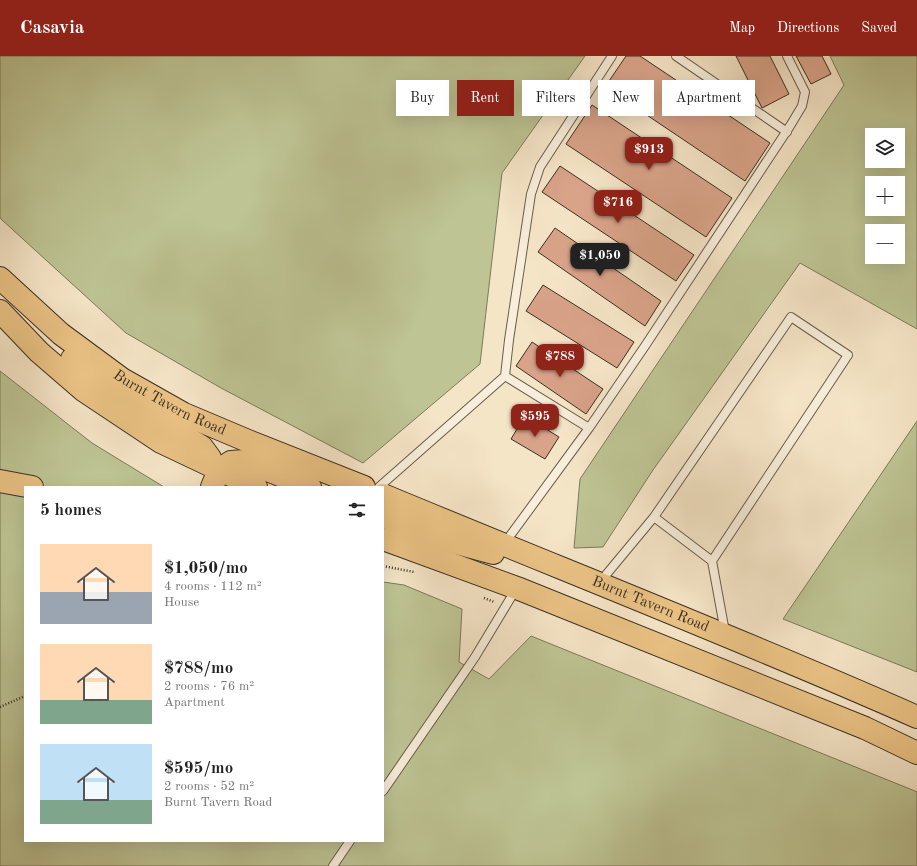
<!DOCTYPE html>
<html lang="en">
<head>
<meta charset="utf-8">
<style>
	body { margin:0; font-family:"Old Standard TT",serif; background:#f2f2f2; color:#222; height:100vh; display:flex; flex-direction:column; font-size:15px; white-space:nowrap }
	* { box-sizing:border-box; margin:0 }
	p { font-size:13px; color:#767676 }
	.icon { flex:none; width:22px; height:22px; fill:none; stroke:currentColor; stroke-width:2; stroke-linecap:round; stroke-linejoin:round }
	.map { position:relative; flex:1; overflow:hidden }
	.side { position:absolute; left:24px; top:430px; width:360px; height:356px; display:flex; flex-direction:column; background:#fff; border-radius:0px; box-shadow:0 4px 16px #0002 }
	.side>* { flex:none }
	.banner { position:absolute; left:396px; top:24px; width:380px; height:36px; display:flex; gap:8px }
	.controls { position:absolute; left:865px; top:72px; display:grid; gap:8px }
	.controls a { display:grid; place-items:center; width:40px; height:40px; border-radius:0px; background:#fff; box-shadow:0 4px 16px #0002; font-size:20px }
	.price { position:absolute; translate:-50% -34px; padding:0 9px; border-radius:8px; background:#8f2418; color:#fff; font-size:13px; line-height:26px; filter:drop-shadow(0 1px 2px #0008) }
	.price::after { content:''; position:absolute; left:50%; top:24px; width:12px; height:9px; margin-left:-6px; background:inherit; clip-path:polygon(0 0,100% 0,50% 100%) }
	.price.selected { background:#222; color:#fff }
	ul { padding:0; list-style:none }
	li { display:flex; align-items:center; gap:12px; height:100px; padding:0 16px }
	li span { display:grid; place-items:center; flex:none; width:112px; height:80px; border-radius:0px; color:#555 }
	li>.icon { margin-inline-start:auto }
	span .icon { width:48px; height:48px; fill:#fffc; stroke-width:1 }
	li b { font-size:17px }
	h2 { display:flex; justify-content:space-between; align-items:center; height:48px; padding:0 16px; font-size:17px }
	.chip { padding:0 14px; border-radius:0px; background:#fff; box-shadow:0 4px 16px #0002; font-size:14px; line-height:36px }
	.chip.selected { background:#8f2418; color:#fff }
	header { display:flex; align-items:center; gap:24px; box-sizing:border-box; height:56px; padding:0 20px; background:#8f2418; color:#fff }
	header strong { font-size:19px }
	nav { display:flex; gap:22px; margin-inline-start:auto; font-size:14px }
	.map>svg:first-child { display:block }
</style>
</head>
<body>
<header>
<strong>Casavia</strong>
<nav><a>Map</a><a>Directions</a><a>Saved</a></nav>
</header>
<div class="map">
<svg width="917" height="810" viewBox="0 0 917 810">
	<rect width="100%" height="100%" fill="#f5e5c7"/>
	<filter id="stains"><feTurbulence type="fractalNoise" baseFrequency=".005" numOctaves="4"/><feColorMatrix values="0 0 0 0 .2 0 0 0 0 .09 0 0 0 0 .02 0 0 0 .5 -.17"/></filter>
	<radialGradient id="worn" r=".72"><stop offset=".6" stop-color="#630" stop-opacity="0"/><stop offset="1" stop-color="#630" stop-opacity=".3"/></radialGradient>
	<!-- green -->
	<path fill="#bec494" stroke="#7c7a5b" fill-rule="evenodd" d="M0 0H585L502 117 480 308 363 407 221 332 126 277 1 163 0 161Z
		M830 0H917V273L800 207 653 414 603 491 574 492 580 423 844 29ZM872 79H898V105H872ZM872 127H898V153H872ZM872 175H898V201H872Z
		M0 315 92 387 164 431H25V785H383V526L404 529 462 553 459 606 489 623 531 580 915 735 917 736V810H0Z
		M917 365V616L783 563Z"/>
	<!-- building -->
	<path fill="#d9a389" stroke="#3b2f22" d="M626 0H640L770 87 745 125 605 31Z
		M736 0H770L789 38 762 52Z
		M796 0H822L831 18 811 28Z
		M592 49 732 142 706 181 566 88Z
		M560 110 694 199 676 225 542 136Z
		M555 172 661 245 645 270 538 196Z
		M543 229 634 286 617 312 526 255Z
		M532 286 603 333 586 358 516 310Z
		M525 360 559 381 545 403 511 383Z"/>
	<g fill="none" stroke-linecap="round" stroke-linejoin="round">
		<defs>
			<path id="service" d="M676 0 787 76
				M505 320 589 372
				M379 431 505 320 509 284 531 138 540 111 612 0
				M654 461 791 261 848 299 712 505
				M504 488 589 372 645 290 790 70 802 50 805 36 787 0
				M600 526 654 461 712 505 725 576
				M383 735 475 601 516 533
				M333 810 350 785"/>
			<g id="primary">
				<path id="s1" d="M0 222 61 278 122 323 184 358 248 385 364 431"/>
				<path d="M0 255 39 296 83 334 161 386 256 431"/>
				<path d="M72 303 107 333 202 391 210 402"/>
				<path d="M0 425 32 431"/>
				<path d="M212 431 219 414 231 406 245 405 310 431"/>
				<path id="s2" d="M383 439C561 513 741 583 917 661"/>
				<path d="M383 460 438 482 493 497"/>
				<path d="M383 483 517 532 865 672 917 697"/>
			</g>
		</defs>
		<!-- service casing -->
		<use href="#service" stroke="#6a5c4b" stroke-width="10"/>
		<!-- primary casing -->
		<use href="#primary" stroke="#3b2f22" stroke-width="24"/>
		<!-- path -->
		<path stroke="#3b2f22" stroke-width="2.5" stroke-dasharray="1 2" stroke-linecap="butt" d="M383 510 414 516
			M484 542 494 546
			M0 651 25 640"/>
		<!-- service -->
		<use href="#service" stroke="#f8eedb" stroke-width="8"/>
		<!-- primary -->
		<use href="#primary" stroke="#eac284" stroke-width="22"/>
	</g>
	<g text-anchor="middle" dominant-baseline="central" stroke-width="3.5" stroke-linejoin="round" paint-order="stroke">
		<!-- street labels -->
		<g font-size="15" fill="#3b2f22" stroke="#f8eedb">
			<text stroke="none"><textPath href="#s1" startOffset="212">Burnt Tavern Road</textPath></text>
			<text stroke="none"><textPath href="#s2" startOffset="289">Burnt Tavern Road</textPath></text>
		</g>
	</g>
	<rect width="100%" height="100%" filter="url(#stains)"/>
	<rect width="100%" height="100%" fill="url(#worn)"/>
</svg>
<div class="controls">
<a><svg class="icon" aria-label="layers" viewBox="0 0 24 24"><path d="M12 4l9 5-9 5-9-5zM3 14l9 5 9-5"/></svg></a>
<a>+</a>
<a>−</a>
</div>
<b class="price" style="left:649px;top:115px">$913</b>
<b class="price" style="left:618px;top:168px">$716</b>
<b class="price selected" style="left:600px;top:221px">$1,050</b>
<b class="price" style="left:560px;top:322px">$788</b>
<b class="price" style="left:535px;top:382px">$595</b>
<div class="banner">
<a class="chip">Buy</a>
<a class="chip selected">Rent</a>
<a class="chip">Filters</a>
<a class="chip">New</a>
<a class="chip">Apartment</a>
</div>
<section class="side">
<h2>5 homes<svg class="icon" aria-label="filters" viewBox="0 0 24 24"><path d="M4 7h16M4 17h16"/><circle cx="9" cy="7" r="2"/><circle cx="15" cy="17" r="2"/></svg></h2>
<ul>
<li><span style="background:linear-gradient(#ffd9b3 60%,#9aa5b1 0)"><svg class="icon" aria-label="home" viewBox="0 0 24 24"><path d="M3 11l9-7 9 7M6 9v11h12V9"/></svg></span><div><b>$1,050/mo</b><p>4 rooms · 112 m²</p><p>House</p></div></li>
<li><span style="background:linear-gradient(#ffd9b3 70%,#7fa58c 0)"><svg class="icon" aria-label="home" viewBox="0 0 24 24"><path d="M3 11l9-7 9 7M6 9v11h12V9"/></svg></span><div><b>$788/mo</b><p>2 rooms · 76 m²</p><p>Apartment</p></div></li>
<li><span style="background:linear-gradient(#bfe0f5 70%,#7fa58c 0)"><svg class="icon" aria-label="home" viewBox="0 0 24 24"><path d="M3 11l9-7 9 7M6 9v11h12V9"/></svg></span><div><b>$595/mo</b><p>2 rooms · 52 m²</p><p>Burnt Tavern Road</p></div></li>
</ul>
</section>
</div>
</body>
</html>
